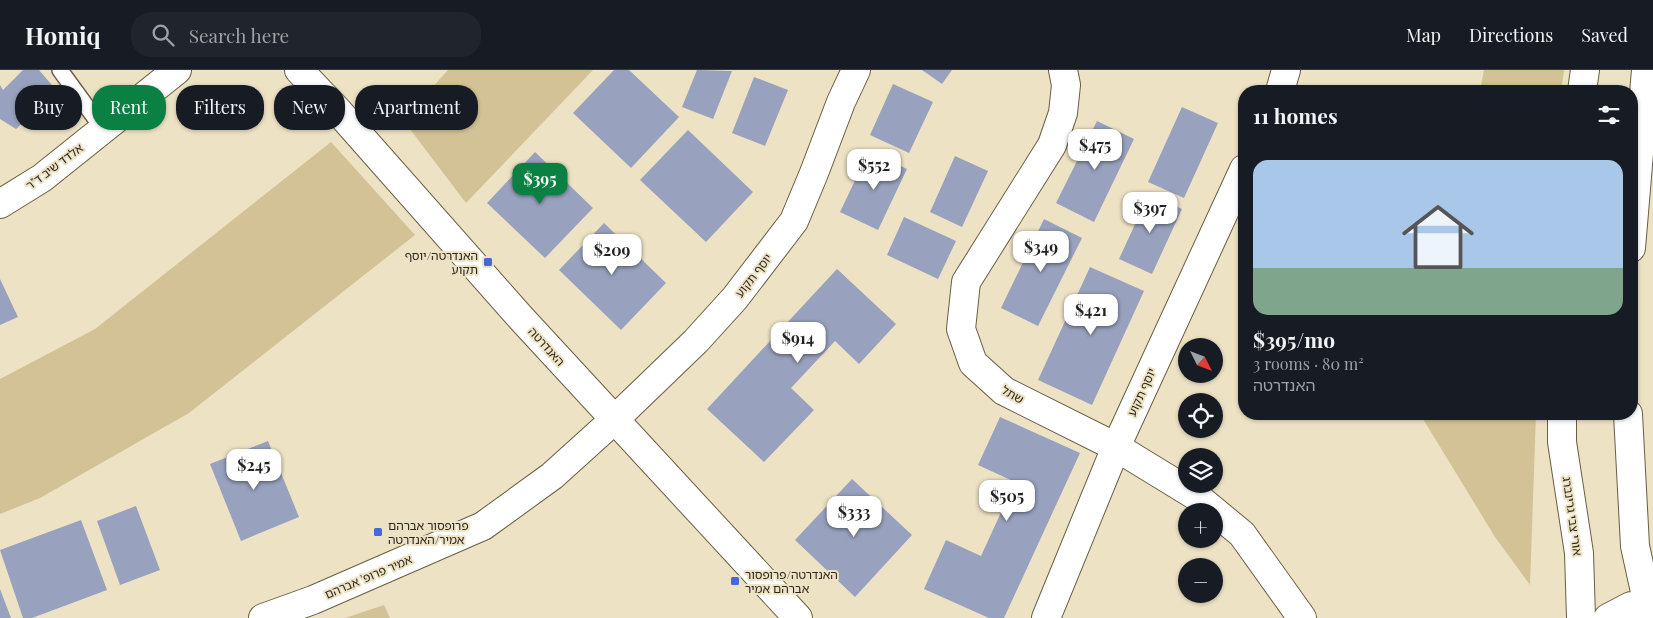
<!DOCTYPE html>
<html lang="en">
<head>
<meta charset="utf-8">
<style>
	body { margin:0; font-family:"Playfair Display","Noto Sans Hebrew",serif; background:#20242c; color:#f1f3f6; height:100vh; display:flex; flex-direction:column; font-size:19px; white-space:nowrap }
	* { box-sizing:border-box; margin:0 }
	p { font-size:16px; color:#9ea1a6 }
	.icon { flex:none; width:28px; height:28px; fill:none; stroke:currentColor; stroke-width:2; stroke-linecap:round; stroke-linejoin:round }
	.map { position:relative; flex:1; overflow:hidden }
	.sheet { position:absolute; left:1238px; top:15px; width:400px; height:335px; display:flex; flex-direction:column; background:#171b24; border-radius:20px; box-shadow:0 1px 4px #0004 }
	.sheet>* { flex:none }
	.banner { position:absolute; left:15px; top:15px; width:475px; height:45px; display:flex; gap:10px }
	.needle { width:32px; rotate:132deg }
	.buttons { position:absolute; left:1178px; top:268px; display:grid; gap:10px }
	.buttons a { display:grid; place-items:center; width:45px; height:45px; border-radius:50%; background:#171b24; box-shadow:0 1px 4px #0004; font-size:25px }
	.price { position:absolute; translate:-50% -42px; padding:0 11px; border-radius:10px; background:#fff; color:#222; font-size:16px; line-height:32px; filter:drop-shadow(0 1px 2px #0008) }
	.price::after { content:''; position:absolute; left:50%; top:30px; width:15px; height:11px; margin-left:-8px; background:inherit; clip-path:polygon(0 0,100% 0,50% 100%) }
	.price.active { background:#0b8043; color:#fff }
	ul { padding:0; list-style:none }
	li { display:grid; align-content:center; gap:10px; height:265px; padding:0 15px }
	li span { display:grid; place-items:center; height:155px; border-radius:15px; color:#555 }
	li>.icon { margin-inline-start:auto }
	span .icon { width:90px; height:90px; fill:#fffc; stroke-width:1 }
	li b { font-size:21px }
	h2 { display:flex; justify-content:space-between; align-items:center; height:60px; padding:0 15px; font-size:21px }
	.chip { padding:0 18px; border-radius:20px; background:#171b24; box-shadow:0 1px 4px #0004; font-size:18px; line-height:45px }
	.chip.active { background:#0b8043; color:#fff }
	header { display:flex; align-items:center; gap:30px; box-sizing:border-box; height:70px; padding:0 25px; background:#171b24; border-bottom:1px solid #363941 }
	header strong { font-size:24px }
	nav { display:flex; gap:28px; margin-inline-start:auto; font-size:18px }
	.search { width:350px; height:45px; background:#20242c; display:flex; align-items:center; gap:12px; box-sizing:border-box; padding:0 18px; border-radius:20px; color:#9ea1a6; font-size:19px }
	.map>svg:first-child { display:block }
</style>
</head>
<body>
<header>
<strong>Homiq</strong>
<div class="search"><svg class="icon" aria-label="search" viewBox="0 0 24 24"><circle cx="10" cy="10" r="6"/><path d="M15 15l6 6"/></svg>Search here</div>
<nav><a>Map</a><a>Directions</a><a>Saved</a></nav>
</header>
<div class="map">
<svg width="1653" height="548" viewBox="0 0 1653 548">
	<rect width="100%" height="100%" fill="#ede2c4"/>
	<!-- green -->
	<path fill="#d2c295" d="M448 0H593L466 133 403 50Z
		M1484 0H1564L1561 21H1480Z
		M331 72 415 165 189 343 40 428 0 444V309L95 259Z
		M1420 344H1536L1530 515 1495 467Z
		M384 535 390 548H345Z"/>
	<!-- building -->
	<path fill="#98a2be" d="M23 0H39L57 21 16 59 0 49V15L3 20Z
		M614 0H629L679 47 631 98 573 43Z
		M697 0 732 1 713 49 682 37Z
		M922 0H952L942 14Z
		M754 7 788 20 765 76 732 63Z
		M893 14 933 32 909 83 870 65Z
		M1182 37 1218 53 1184 128 1148 112Z
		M1097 51 1134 69 1094 152 1056 133Z
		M688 60 753 122 706 172 640 110Z
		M869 81 907 99 878 160 840 142Z
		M535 82 593 138 545 188 487 133Z
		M955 86 988 101 962 157 930 142Z
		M1149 124 1182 139 1152 204 1119 189Z
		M904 147 956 171 938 209 887 185Z
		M1044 149 1082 168 1038 256 1001 238Z
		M604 153 666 213 621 260 559 200Z
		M1090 197 1144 221 1092 335 1038 310Z
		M837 199 896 254 859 294 835 271 791 318 814 340 764 392 707 339Z
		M0 209 18 247 0 255Z
		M1000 347 1080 383 1004 548H989L924 519 946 470 981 486 1015 412 978 395Z
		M268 371 299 447 241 471 210 394Z
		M852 409 912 465 855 527 795 470Z
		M136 436 160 500 120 515 97 451Z
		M81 450 107 520 32 548H23L0 480Z
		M0 519 11 548H0Z"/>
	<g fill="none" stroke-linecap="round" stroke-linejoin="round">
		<defs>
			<path id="lane" d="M60 0 103 59"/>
			<path id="street" d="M1063 0 1066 15 1063 43 1052 75 966 212 961 259 973 293 1004 321 1116 377 1196 426 1242 464 1302 548
				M1280 21 1286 0
				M0 134 42 108 177 0
				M263 548 313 530 483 456 552 406 614 350 696 271 735 228 794 151 814 103 841 32 856 0
				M1046 548 1116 377 1244 99"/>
			<path id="secondary" d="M299 0 338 41 521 248 798 548
				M1582 21 1585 0
				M1631 178 1646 0
				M1562 344V372L1579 483 1581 548
				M1628 344 1635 476 1649 540
				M1608 548 1631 536 1653 542"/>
		</defs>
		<!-- lane casing -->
		<use href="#lane" stroke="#685e44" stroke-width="18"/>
		<!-- street casing -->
		<use href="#street" stroke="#685e44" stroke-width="30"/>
		<!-- secondary casing -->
		<use href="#secondary" stroke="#685e44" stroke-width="30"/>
		<!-- lane -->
		<use href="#lane" stroke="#fff" stroke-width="15"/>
		<!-- street -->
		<use href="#street" stroke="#fff" stroke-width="28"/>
		<!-- secondary -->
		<use href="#secondary" stroke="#fff" stroke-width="28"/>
	</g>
	<!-- markers -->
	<g fill="#4967db" stroke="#ede2c4" stroke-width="2">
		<rect x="483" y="187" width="10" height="10" rx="2.5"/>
		<rect x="373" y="457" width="10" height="10" rx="2.5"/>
		<rect x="730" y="506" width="10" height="10" rx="2.5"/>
	</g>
	<g text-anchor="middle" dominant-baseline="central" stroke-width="4" stroke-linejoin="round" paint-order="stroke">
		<!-- street labels -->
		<g font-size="12" fill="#2b271b" stroke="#ede2c4">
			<text transform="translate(54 96) rotate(-37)">אלדד שיב ד"ר</text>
			<text transform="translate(753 205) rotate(-52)">יוסף תקוע</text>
			<text transform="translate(547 276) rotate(48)">האנדרטה</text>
			<text transform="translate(1141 322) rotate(-65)">יוסף תקוע</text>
			<text transform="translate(1013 324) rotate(30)">שתל</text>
			<text transform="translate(1573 446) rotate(82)">אורי צבי גרינברג</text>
			<text transform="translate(368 506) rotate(-23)">אמיר פרופ' אברהם</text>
		</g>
		<!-- poi labels -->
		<g font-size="12" fill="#2b271b" stroke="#ede2c4" text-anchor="start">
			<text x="478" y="185" text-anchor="end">האנדרטה/יוסף<tspan x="478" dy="14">תקוע</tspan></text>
			<text x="388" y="455">פרופסור אברהם<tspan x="388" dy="14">אמיר/האנדרטה</tspan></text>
			<text x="745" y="504">האנדרטה/פרופסור<tspan x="745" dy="14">אברהם אמיר</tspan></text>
		</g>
	</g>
</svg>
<div class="buttons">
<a><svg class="needle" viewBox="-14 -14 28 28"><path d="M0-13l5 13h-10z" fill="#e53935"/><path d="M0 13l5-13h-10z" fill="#9ea1a6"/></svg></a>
<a><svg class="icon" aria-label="locate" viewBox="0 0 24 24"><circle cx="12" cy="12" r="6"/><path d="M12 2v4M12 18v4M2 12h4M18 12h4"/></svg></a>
<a><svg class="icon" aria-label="layers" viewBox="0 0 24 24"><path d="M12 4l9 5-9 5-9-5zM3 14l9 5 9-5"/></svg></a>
<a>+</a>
<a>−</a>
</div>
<b class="price" style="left:1095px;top:101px">$475</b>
<b class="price" style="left:874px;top:121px">$552</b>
<b class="price active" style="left:540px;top:135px">$395</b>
<b class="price" style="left:1150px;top:164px">$397</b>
<b class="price" style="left:1041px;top:203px">$349</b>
<b class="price" style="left:612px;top:206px">$209</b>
<b class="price" style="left:1091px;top:266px">$421</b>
<b class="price" style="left:798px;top:294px">$914</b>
<b class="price" style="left:254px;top:421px">$245</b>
<b class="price" style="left:1007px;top:452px">$505</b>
<b class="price" style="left:854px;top:468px">$333</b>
<div class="banner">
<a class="chip">Buy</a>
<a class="chip active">Rent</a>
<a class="chip">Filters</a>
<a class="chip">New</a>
<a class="chip">Apartment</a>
</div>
<section class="sheet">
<h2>11 homes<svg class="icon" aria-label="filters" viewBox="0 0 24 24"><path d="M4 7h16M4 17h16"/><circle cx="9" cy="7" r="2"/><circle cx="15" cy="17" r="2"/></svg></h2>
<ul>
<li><span style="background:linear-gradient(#a9c7e8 70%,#7fa58c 0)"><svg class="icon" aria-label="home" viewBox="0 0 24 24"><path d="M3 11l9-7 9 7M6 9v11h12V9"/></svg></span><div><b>$395/mo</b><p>3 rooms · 80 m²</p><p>האנדרטה</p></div></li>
</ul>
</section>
</div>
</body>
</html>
